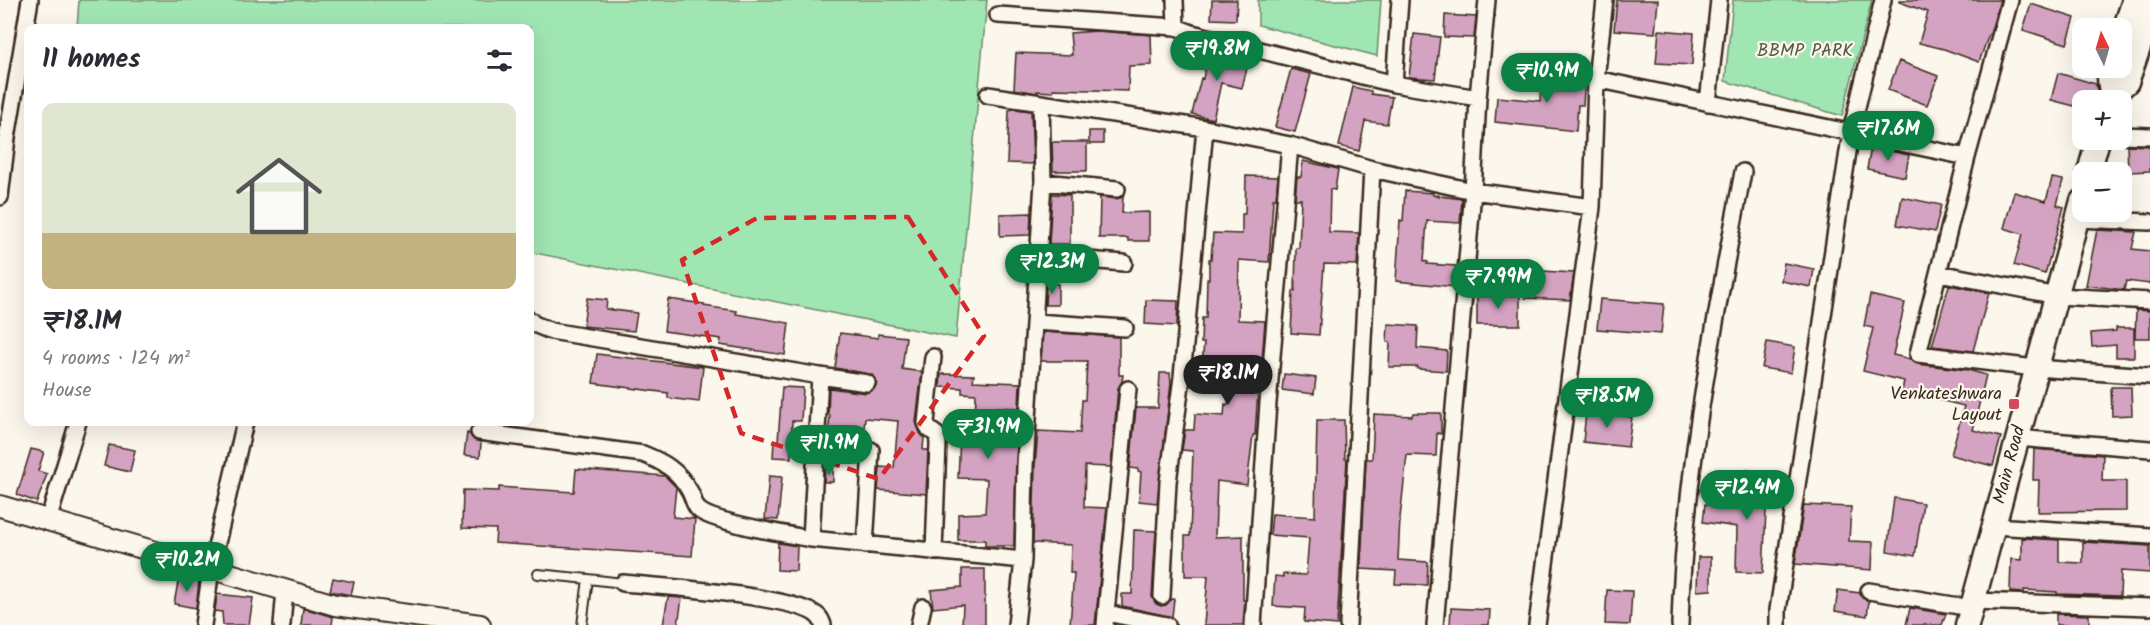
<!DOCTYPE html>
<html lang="en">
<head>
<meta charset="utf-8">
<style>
	body { margin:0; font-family:Kalam,sans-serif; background:#f7f7f7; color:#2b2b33; height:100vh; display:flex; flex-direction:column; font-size:22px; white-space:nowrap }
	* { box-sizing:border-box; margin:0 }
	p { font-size:20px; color:#7c7c81 }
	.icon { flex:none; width:33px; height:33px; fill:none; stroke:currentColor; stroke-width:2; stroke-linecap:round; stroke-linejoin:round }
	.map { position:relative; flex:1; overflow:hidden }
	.details { position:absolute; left:24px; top:24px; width:510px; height:402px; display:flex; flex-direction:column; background:#fff; border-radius:12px; box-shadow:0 6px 24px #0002 }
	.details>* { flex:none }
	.needle { width:39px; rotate:355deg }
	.controls { position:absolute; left:2072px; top:18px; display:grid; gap:12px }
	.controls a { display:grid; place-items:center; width:60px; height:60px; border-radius:12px; background:#fff; box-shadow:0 6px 24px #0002; font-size:30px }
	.price { position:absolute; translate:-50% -51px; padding:0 14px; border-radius:21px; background:#0b8043; color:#fff; font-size:20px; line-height:39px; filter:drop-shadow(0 2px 3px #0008) }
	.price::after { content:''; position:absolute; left:50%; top:36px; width:18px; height:14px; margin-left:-9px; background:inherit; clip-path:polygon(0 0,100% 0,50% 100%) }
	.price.selected { background:#222; color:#fff }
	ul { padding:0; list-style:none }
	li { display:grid; align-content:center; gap:12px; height:318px; padding:0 18px }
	li span { display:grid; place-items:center; height:186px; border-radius:12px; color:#555 }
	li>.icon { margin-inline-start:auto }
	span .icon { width:108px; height:108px; fill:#fffc; stroke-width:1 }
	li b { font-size:26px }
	h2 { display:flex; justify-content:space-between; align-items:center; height:72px; padding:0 18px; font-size:26px }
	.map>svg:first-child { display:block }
</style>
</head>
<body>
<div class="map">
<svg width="2150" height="625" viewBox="0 0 2150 625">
	<rect width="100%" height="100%" fill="#fbf7ec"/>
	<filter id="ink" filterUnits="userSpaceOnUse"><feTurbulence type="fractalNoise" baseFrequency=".0167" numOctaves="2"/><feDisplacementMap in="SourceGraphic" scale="12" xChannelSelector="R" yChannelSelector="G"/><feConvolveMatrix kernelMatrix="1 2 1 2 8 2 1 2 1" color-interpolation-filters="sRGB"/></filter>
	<g filter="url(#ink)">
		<!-- green -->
		<path fill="#a0e6b3" stroke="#6e8868" stroke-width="1.5" d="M79 0H987L956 338 530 252V28H77Z
			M1258 0H1381L1377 56 1258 25Z
			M1733 0H1872L1842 116 1725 81Z"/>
		<!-- building -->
		<path fill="#d4a3c2" stroke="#3b2a1e" stroke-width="1.5" d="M1212 0H1237L1236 20 1211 19Z
			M1617 0H1658L1655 33 1614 30Z
			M1899 0H2000L1990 34H1989L1979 62 1944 49 1919 43 1928 12 1899 2Z
			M2031 4 2075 18 2067 44 2023 30Z
			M1445 15 1476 17 1474 38 1444 37Z
			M1659 30 1694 33 1692 65 1656 63Z
			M1097 31 1151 35 1152 65 1129 66 1128 91 1053 89V92L1037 91V93L1014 89 1016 53 1072 55 1070 33Z
			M1414 34 1440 37 1435 79 1409 77Z
			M1208 52 1226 55 1225 59 1248 64 1242 88 1221 83 1213 119 1192 114 1201 78 1203 79Z
			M1899 61 1938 76 1927 105 1888 90Z
			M1291 69 1311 74 1295 132 1275 127Z
			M1542 72 1585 75 1583 105H1578L1576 131 1495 122 1497 97 1540 101Z
			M2058 73 2096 84 2097 90 2094 100H2082V108L2051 100Z
			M1353 87 1371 91V94L1392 97 1387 124 1365 121 1359 151 1339 146Z
			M1013 109 1031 111 1033 164 1007 163 1009 110Z
			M1089 131H1103V144H1089Z
			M1052 142H1087V171H1053Z
			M2127 145 2150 146V171L2128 172Z
			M1871 147 1909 155 1905 177 1867 169Z
			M1303 161 1338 169 1335 190 1330 189 1329 232 1359 233 1357 265 1324 264 1319 335 1291 333 1293 291H1295L1296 248H1299L1301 199H1295L1297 177H1301Z
			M1246 176 1278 177 1276 199H1273L1269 262 1239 260 1238 320 1265 321 1261 374H1259L1255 435H1253L1247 485 1217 481 1215 537 1243 536V600H1245L1243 625H1204L1208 576H1185V536H1190L1193 451 1182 450 1185 430H1194L1195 414 1224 416 1225 404 1228 405 1230 377 1201 374 1204 343H1201L1202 318H1206L1207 279H1209V259H1211L1213 233 1242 234V214H1245Z
			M2052 178 2063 180 2057 205 2064 207 2045 274 2014 265 2023 234 2004 228 2014 192 2046 201Z
			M1405 191 1433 193V195L1462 199 1460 223 1427 221 1424 261 1428 262 1427 264 1456 266 1455 287 1396 281 1400 220 1403 221Z
			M1052 194 1070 195V244H1049Z
			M1100 197 1116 199 1123 197 1122 213 1149 212V241H1128V238H1099Z
			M1902 197 1941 205 1935 232 1897 225Z
			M1031 213 1030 235 1000 236V214Z
			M2097 230 2136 232 2132 249 2150 251V284L2126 281 2124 290 2086 285Z
			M1784 263 1814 269 1811 287 1781 281Z
			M1527 270 1574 273 1570 300 1525 298Z
			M1046 284H1058V305H1045Z
			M1949 285 1989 293 1973 351 1932 346Z
			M1477 295H1520V325H1477Z
			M1870 295 1905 303 1893 355 1910 359 1917 364 1968 370 1986 375 1973 430 2001 437 1993 466 1951 455 1964 406 1902 391 1904 381 1863 371 1873 328 1864 326Z
			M587 298 607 300 606 309 637 313 634 331 583 326Z
			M668 299 704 304V306L737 311 736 314 789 323 785 355 720 345 721 339 664 331Z
			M1600 299 1664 304 1661 334 1597 329Z
			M1146 300 1178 301 1177 326 1145 324Z
			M2136 310 2150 311V338H2135Z
			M1388 324 1418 326 1417 348 1447 351 1446 371 1418 369V367H1389L1390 342H1387Z
			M2116 328H2134V357H2116V345L2092 347 2091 333 2116 331Z
			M1043 332 1119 337V375H1123L1122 381 1118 388 1111 467 1085 466 1084 507 1107 508 1095 625H1070L1074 573H1070L1071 545 1033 543 1035 466 1038 431 1080 433 1082 400H1085L1087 361H1041Z
			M840 333 878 338V334L906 337 902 369 922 372 916 422 920 433 924 438 923 450H928L926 494 878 490 880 467 894 468 898 421 865 418 861 461 826 459 830 415H828L829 388 866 393 874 389 877 384 873 376 869 374 835 368Z
			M1767 342 1795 347 1791 373 1762 368Z
			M597 354 703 367 699 402 668 398V393L593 383Z
			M1160 373H1170L1171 383 1157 503 1139 501 1141 472 1138 471V469L1130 468 1136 408H1158Z
			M943 374 974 375 973 381 1020 383 1019 408 995 407V438L1017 439 1014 546H985V540H958V514L985 513 987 479 958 478 961 417 975 418 976 394 962 393V388L940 387 941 375Z
			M1284 374 1316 378 1314 394 1282 390Z
			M782 387 803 388 801 421H792L791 458 773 457 774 441H778Z
			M2111 387H2131L2132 415 2112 416Z
			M1586 412 1632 417 1628 447 1583 442Z
			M1413 413H1441V434L1437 433 1436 456 1407 455 1400 518 1398 560 1428 562 1427 585 1395 584 1396 571 1361 569 1366 459H1372L1374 414 1412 416Z
			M1317 420H1344L1345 459H1347L1337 625 1304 622 1305 608 1273 606 1275 576 1283 577V574L1306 575 1309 538 1270 535 1272 514 1315 517Z
			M467 433 470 434 474 440 481 442 480 457 464 455Z
			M109 445 135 450 130 472 104 466Z
			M31 449 44 452 38 471 47 474 37 502 17 495Z
			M2034 449 2103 455 2102 481H2126V511L2038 512 2039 480H2033Z
			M576 469 665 476 676 487 673 517 695 519 692 556 495 543 496 529 462 528 463 490 499 491V487L574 492Z
			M833 469V482H824L825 470Z
			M1747 470 1774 474 1771 494H1770L1766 511 1763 573 1736 572 1737 527 1703 522 1705 504 1742 508Z
			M769 476 782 477 778 520 765 519Z
			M1894 498 1923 503 1915 556 1887 551Z
			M1804 505 1851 507 1849 541 1873 542 1872 570 1795 564Z
			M1134 530 1156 531 1152 597 1156 604 1161 606 1166 605 1171 599H1174L1172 617 1122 606V594H1132Z
			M2022 538 2059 540V562L2083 563V542L2150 546V573L2121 571 2120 596 2057 594V592L2024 590V593L2010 592 2011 559 2022 560Z
			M778 543 797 546 796 571 777 570Z
			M1698 557H1711V590L1697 591Z
			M962 569H985V625H962L963 605 933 608 931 590 962 587Z
			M179 577 199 581 196 608 174 604Z
			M333 578 354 582 351 595 330 591Z
			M1607 590 1632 591 1630 625 1605 624Z
			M1838 590 1860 593 1862 598 1869 601 1867 616 1835 611Z
			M217 594 253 598 249 625H223L222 612 215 611Z
			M668 597 682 598 678 625H663Z
			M303 608 333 617 332 625H301Z
			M1451 608 1490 610 1489 625H1450Z
			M1910 608 1946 614 1942 625H1906Z
			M2056 614 2089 615V625H2056Z"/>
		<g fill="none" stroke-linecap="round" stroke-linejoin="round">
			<defs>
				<path id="service" d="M538 574 588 579
					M582 625 588 579 623 583"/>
				<path id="minor" d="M1175 0 1176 27
					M2010 0 1967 157 1918 354 2035 368 2150 376
					M2136 0 2150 5
					M998 15 1176 27 1192 33 1394 84 1478 98
					M1596 79 1967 157
					M1394 84 1400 0
					M988 95 1205 128 1290 145 1372 169 1473 191 1592 207
					M1708 103 1719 0
					M2121 135 2150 136
					M1043 182 1117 189
					M0 197 7 138 30 0
					M2077 219 2150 222
					M1038 256 1124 263
					M1939 273 2057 296 2150 301
					M530 320 534 324 551 331 820 376 811 539 1023 560
					M1035 322 1125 328
					M933 357 926 423 929 429 937 435 938 443 934 552
					M820 376 867 383
					M479 432 643 454C663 462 678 470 689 490 693 496 694 506 699 510 712 522 790 535 811 539
					M2017 438 2150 449
					M48 521 78 422
					M1994 526 2150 536
					M865 545 871 450
					M623 583C656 586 801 596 819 617 821 619 822 622 823 625
					M1869 591 1971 608
					M1162 596 1168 482 1182 377 1205 128
					M1973 601 2150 607
					M1106 613 1128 389
					M203 625 211 569 245 422
					M282 625 285 590
					M919 625 923 607
					M1016 625 1023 560 1025 466 1043 182 1041 103
					M1105 625 1106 613 1167 625
					M1253 625 1268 403 1290 145
					M1348 625 1372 169
					M1435 625 1473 191 1478 98 1487 0
					M1537 625 1592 207 1596 79 1605 0
					M1680 625C1684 472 1715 321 1743 172
					M1778 625V610L1851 132 1883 0"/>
				<path id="tertiary" d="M0 506 335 605 480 625"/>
				<path id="secondary" d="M2121 39 2134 0
					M2111 97 2127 82 2150 16
					M2110 100C2113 89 2106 78 2110 68
					M2089 172 2098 140
					M1967 625 2082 201"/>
			</defs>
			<!-- service casing -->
			<use href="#service" stroke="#3b2a1e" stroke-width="12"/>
			<!-- minor casing -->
			<use href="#minor" stroke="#3b2a1e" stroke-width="20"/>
			<!-- tertiary casing -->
			<use href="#tertiary" stroke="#3b2a1e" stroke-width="24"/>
			<!-- secondary casing -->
			<use href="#secondary" stroke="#3b2a1e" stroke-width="27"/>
			<!-- service -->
			<use href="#service" stroke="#fbf7ec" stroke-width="8"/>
			<!-- minor -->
			<use href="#minor" stroke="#fbf7ec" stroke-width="15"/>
			<!-- tertiary -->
			<use href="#tertiary" stroke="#fbf7ec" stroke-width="20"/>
			<!-- secondary -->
			<use href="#secondary" stroke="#fbf7ec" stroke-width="22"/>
		</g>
	</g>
	<!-- marked area -->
	<path fill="none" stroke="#d62828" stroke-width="4.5" stroke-dasharray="12 8" stroke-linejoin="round" d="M908 217 984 336 879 479 741 433 682 260 757 218Z"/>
	<!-- markers -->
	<rect fill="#d1495b" stroke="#fbf7ec" stroke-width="2" x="2008" y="398" width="12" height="12" rx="3"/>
	<g text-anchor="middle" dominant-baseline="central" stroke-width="4.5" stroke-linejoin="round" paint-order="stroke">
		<!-- park labels -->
		<g font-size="18" fill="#545943" stroke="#fbf7ec">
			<text x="1805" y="51">BBMP PARK</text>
		</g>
		<!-- poi labels -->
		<g font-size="18" fill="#3b2a1e" stroke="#fbf7ec" text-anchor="end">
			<text x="2002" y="394">Venkateshwara<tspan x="2002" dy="21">Layout</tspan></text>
		</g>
		<!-- street labels -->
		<g font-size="18" fill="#3b2a1e" stroke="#fbf7ec">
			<text transform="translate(2010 465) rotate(-75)">Main Road</text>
		</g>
	</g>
</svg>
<div class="controls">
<a><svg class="needle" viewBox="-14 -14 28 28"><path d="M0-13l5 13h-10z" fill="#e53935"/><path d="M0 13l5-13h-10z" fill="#7c7c81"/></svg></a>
<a>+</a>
<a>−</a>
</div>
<b class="price" style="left:1217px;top:82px">₹19.8M</b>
<b class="price" style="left:1547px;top:104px">₹10.9M</b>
<b class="price" style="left:1888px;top:162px">₹17.6M</b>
<b class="price" style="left:1052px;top:295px">₹12.3M</b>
<b class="price" style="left:1498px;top:310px">₹7.99M</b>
<b class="price selected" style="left:1228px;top:406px">₹18.1M</b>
<b class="price" style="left:1607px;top:429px">₹18.5M</b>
<b class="price" style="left:988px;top:460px">₹31.9M</b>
<b class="price" style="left:829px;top:476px">₹11.9M</b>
<b class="price" style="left:1747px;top:521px">₹12.4M</b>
<b class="price" style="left:187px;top:593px">₹10.2M</b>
<section class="details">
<h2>11 homes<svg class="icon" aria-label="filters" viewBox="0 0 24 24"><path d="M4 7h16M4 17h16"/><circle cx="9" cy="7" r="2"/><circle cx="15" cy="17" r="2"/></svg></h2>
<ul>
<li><span style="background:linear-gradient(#dfe7d0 70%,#c2b280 0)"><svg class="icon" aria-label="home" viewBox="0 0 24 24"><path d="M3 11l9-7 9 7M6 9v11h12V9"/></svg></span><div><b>₹18.1M</b><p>4 rooms · 124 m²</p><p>House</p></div></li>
</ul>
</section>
</div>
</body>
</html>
